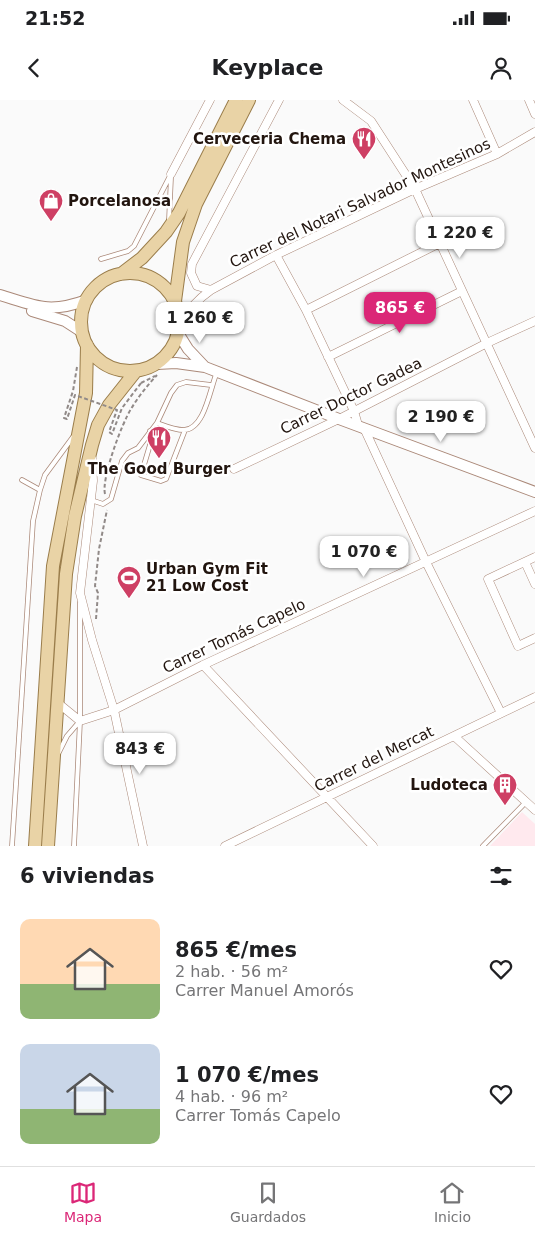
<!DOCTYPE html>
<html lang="es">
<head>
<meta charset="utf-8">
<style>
	body { margin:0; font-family:"DejaVu Sans",sans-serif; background:#f6f6f6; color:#202124; height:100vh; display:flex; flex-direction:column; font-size:19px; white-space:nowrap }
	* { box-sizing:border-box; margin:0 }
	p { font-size:16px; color:#757577 }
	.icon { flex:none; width:28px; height:28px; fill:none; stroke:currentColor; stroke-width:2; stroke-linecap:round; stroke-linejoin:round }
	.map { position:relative; height:746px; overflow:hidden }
	.side { display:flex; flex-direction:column; background:#fff; flex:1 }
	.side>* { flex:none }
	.price { position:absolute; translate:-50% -42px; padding:0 11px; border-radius:10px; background:#fff; color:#222; font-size:16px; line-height:32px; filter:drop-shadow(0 1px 2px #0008) }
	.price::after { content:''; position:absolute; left:50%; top:30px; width:15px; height:11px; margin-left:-8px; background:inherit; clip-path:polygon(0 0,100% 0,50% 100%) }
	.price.on { background:#db2777; color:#fff }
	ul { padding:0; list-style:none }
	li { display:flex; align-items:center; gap:15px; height:125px; padding:0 20px }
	li span { display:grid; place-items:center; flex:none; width:140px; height:100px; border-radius:10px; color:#555 }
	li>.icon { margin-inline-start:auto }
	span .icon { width:60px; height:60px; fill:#fffc; stroke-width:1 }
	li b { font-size:21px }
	h2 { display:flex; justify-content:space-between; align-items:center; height:60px; padding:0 20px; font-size:21px }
	.status { display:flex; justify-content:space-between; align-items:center; height:35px; padding:0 25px; background:#fff; direction:ltr }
	.status svg { height:14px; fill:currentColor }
	header { display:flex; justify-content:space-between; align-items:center; height:65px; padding:0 20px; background:#fff; font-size:22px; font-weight:700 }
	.dock { display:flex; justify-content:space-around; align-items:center; height:70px; border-top:1px solid #e0e0e0; background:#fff; font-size:14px; color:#757577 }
	.dock a { display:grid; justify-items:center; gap:2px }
	.dock .on { color:#db2777 }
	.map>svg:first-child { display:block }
</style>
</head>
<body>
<div class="status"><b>21:52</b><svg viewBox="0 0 49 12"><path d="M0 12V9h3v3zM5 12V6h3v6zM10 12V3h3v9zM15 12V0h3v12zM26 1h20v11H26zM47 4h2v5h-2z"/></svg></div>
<header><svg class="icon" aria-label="back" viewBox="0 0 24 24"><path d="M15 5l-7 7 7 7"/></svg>Keyplace<svg class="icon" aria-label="person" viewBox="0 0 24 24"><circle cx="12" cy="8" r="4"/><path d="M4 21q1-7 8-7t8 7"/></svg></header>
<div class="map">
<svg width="535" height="746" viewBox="0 0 535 746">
	<rect width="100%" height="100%" fill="#fafafa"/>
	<!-- education -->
	<path fill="#ffe9ee" d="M522 712 535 724V746H490Z"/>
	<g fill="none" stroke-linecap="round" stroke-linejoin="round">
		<defs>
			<path id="service" d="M169 120 171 77
				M101 159 128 151 134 146 171 74
				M157 323C165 326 175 330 184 330 205 329 210 288 217 272
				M150 331 152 338 141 375 161 381 166 379 185 330
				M22 380 40 390
				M91 400 103 404 111 399 122 361 128 353 138 348 157 323 171 293 177 285 186 282 211 285
				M59 652 67 636 80 621
				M12 746 33 421 40 390 45 375 73 337
				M74 746 80 621V503
				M483 746 526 702"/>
			<path id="minor" d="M343 0 371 21 415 89 535 348
				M473 0 497 54
				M529 0 535 14
				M171 74 210 0
				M276 155 306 210 354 311 358 325
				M211 190 197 186 191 173 192 164 279 0
				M306 210 440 143
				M180 224C188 210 198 199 211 190L276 155 415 89 497 54 535 32
				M328 257 462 191
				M364 328 426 462 501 613
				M92 359 93 381 80 493 92 540 114 610 143 746
				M234 369 339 319 487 243 535 221
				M535 457 488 479 518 546 535 538
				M525 462 535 484
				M203 565 373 746
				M58 603 80 621 114 610 203 565 535 411
				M454 636 535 710
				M225 746 535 597"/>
			<path id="tertiary" d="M0 195C36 206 49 214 87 200
				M32 211 65 221 82 232
				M178 233 188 249 205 267
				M157 264 176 263 205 267 339 319 535 392"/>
			<path id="primary" d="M81 222a49 49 0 1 1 98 0a49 49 0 1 1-98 0Z
				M121 174 142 158 166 132 179 113 236 0
				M175 201 183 142 196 104 249 0
				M35 746 53 466 86 293 87 245
				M48 746 66 474 75 416 92 345 98 325 109 305 136 271"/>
		</defs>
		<!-- service casing -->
		<use href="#service" stroke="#ab8979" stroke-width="5.5"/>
		<!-- minor casing -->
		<use href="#minor" stroke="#ab8979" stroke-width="9"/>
		<!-- tertiary casing -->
		<use href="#tertiary" stroke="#ab8979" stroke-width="12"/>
		<!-- primary casing -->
		<use href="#primary" stroke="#9a7d4b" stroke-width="14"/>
		<!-- path -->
		<path stroke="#918a88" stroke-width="2" stroke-dasharray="4 2.5" stroke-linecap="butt" d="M141 283 155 276
			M105 394C101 379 122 323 131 309 138 297 147 286 157 275
			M96 519 98 493 95 486 99 449 107 410"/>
		<!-- service -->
		<use href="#service" stroke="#fff" stroke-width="4"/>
		<!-- minor -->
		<use href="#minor" stroke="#fff" stroke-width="8"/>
		<!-- tertiary -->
		<use href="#tertiary" stroke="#fff" stroke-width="10"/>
		<!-- primary -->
		<use href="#primary" stroke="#e9d3a6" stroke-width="12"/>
		<!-- path-bridge -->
		<path stroke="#918a88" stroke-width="2" stroke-dasharray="4 2.5" stroke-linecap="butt" d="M77 267 73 291 64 318 67 319 75 295 117 310 109 332 112 334 122 308 141 283"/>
	</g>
	<!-- icons -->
	<defs>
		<symbol id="restaurant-pin" viewBox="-11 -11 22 30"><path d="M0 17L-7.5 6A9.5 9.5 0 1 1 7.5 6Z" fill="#ce3f64" stroke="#fff"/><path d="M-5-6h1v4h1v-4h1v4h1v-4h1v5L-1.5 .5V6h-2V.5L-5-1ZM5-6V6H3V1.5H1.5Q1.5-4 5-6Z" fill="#fff"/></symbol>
		<symbol id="shop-pin" viewBox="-11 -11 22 30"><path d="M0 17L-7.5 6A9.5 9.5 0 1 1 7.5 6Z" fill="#ce3f64" stroke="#fff"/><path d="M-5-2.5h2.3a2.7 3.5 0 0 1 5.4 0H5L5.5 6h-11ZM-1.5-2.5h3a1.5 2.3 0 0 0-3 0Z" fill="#fff"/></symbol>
		<symbol id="stadium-pin" viewBox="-11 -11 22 30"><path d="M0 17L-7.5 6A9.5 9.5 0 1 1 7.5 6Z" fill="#ce3f64" stroke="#fff"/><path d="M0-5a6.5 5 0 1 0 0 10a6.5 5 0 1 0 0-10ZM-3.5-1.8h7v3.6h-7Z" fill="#fff"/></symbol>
		<symbol id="building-pin" viewBox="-11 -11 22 30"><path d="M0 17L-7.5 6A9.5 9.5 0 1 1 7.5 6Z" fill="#ce3f64" stroke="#fff"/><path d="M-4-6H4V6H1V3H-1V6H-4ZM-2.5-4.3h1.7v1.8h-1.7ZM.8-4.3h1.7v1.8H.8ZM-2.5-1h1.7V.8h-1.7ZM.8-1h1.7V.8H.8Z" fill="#fff"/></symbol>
	</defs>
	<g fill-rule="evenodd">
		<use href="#restaurant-pin" x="350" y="25" width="28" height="38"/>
		<use href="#shop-pin" x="37" y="87" width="28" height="38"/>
		<use href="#restaurant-pin" x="145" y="324" width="28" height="38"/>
		<use href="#stadium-pin" x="115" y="464" width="28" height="38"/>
		<use href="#building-pin" x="491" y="671" width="28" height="38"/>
	</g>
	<g text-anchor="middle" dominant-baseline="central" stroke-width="5" stroke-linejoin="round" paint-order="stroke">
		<!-- poi labels -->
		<g font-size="15" font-weight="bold" fill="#22150f" stroke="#fff" text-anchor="end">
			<text x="346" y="39">Cerveceria Chema</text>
			<text x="68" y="101" text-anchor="start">Porcelanosa</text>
			<text x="159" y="369" text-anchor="middle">The Good Burger</text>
			<text x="146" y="469" text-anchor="start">Urban Gym Fit<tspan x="146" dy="17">21 Low Cost</tspan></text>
			<text x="488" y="685">Ludoteca</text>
		</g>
		<!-- street labels -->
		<g font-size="15" fill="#22150f" stroke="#fff">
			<text transform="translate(360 103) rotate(-25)">Carrer del Notari Salvador Montesinos</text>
			<text transform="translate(351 296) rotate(-26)">Carrer Doctor Gadea</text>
			<text transform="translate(234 536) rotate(-25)">Carrer Tomás Capelo</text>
			<text transform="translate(374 659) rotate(-26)">Carrer del Mercat</text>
		</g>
	</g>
</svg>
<b class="price" style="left:460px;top:159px">1 220 €</b>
<b class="price on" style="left:400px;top:234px">865 €</b>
<b class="price" style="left:200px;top:244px">1 260 €</b>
<b class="price" style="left:441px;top:343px">2 190 €</b>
<b class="price" style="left:364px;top:478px">1 070 €</b>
<b class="price" style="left:140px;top:675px">843 €</b>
</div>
<section class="side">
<h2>6 viviendas<svg class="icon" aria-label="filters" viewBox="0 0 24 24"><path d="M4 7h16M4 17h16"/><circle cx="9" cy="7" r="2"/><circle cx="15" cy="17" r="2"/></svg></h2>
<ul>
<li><span style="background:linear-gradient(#ffd9b3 65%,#8fb573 0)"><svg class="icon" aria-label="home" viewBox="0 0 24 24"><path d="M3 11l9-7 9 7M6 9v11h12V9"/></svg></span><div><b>865 €/mes</b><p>2 hab. · 56 m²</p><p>Carrer Manuel Amorós</p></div><svg class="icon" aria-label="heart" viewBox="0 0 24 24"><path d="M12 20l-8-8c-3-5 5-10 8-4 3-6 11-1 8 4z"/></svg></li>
<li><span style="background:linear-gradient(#c9d6e8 65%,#8fb573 0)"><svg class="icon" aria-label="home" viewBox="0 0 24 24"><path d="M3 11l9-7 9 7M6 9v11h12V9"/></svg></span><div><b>1 070 €/mes</b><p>4 hab. · 96 m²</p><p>Carrer Tomás Capelo</p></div><svg class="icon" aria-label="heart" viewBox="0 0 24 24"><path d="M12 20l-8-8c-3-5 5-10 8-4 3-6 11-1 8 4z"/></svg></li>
</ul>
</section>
<nav class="dock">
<a class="on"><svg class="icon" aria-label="map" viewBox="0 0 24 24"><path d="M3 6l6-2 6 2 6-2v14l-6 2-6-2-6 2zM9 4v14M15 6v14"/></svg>Mapa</a>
<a><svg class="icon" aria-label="saved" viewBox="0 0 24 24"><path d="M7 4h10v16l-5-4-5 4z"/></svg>Guardados</a>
<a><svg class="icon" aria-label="home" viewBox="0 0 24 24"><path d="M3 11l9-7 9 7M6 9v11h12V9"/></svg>Inicio</a>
</nav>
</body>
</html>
